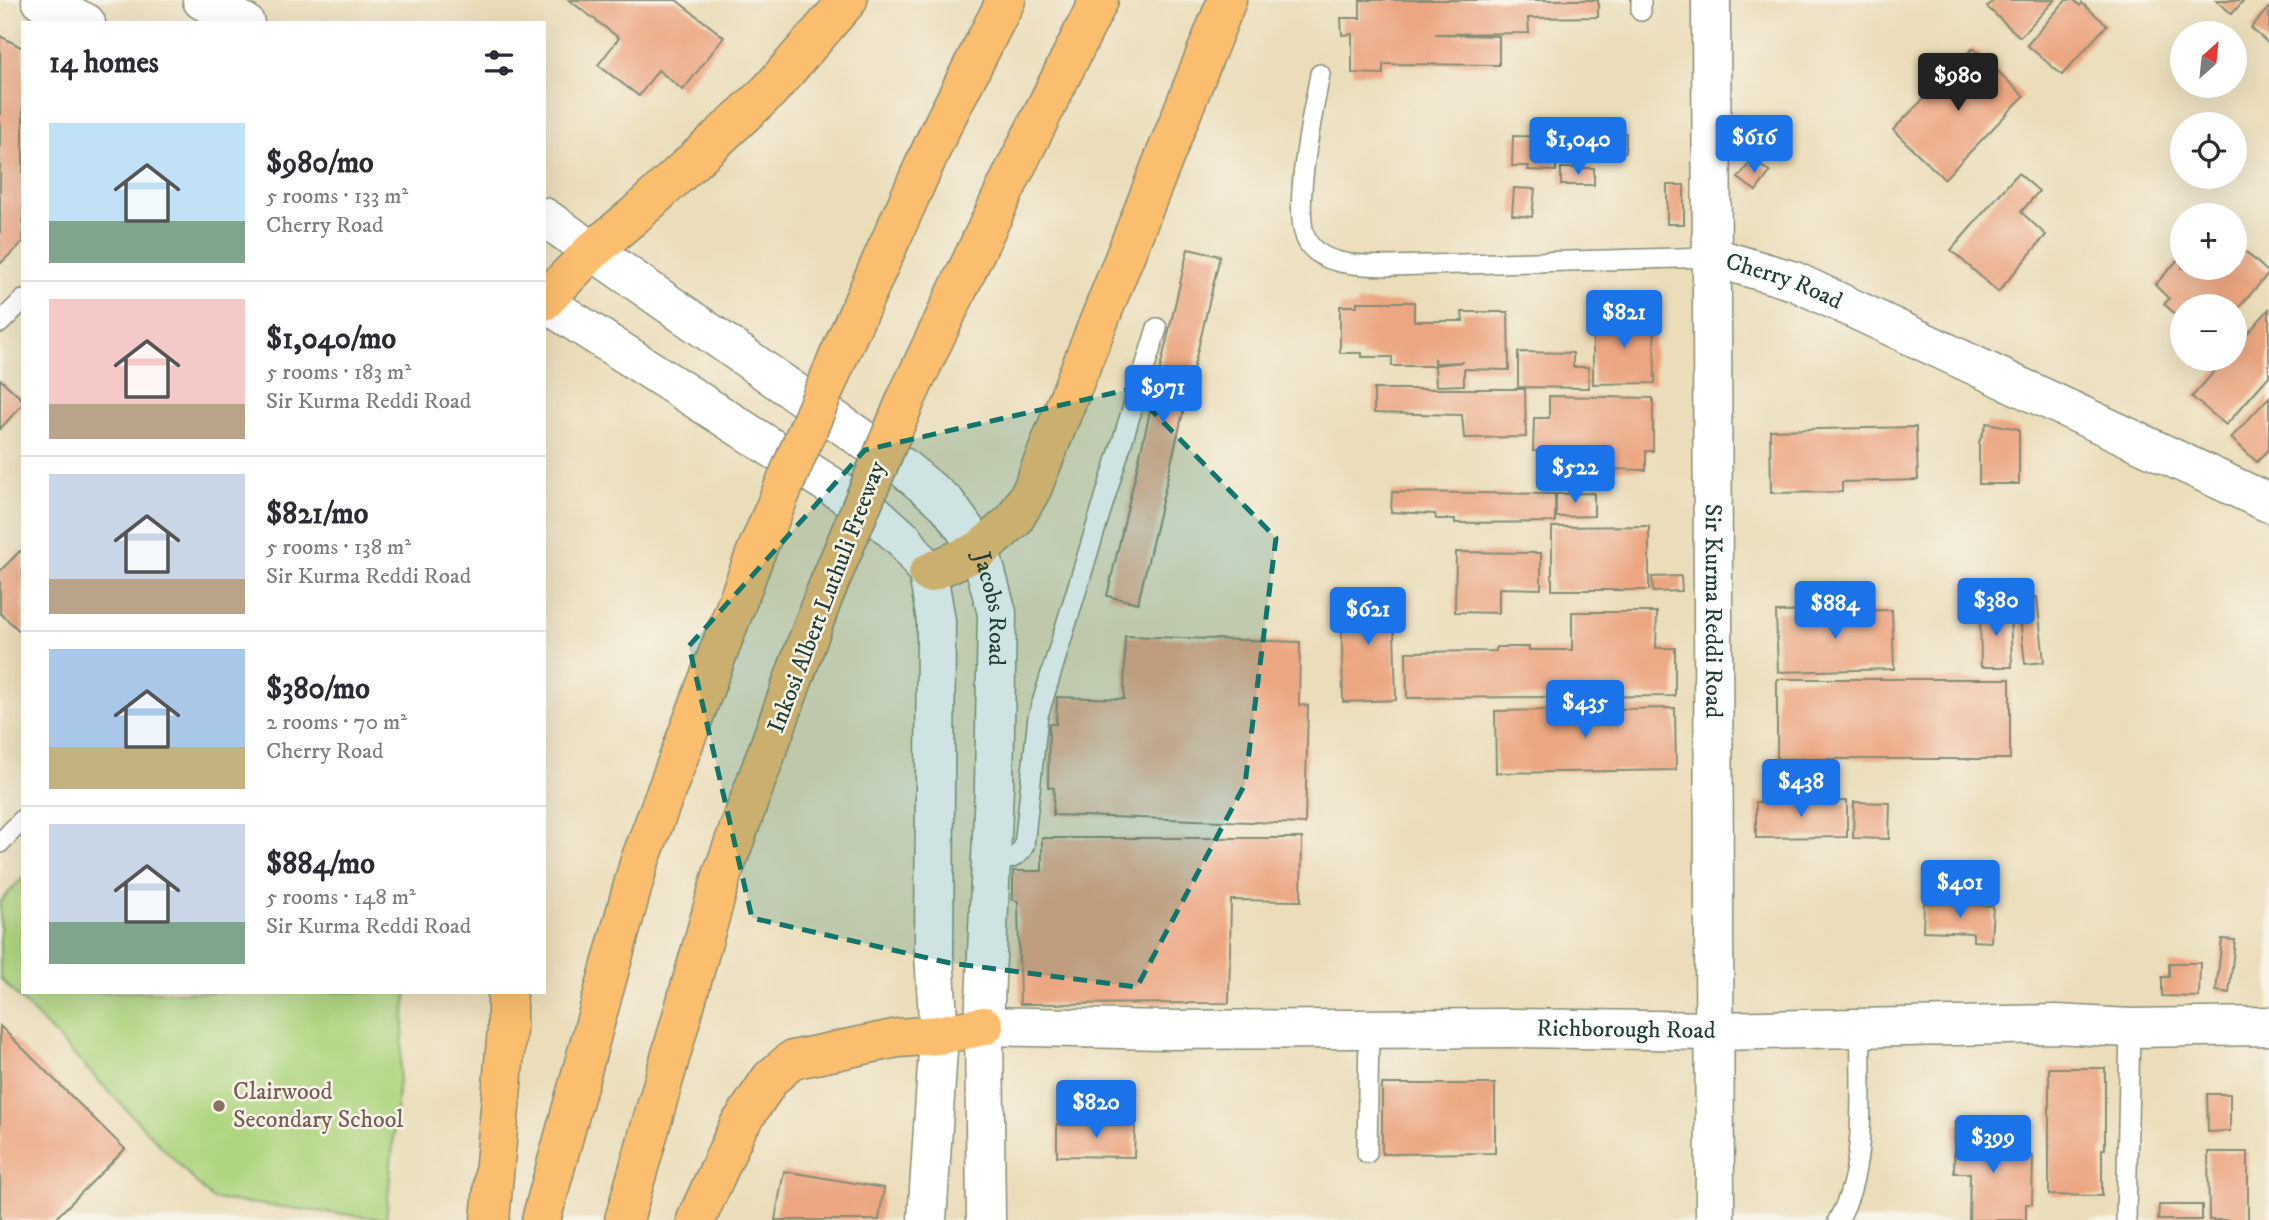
<!DOCTYPE html>
<html lang="en">
<head>
<meta charset="utf-8">
<style>
	body { margin:0; font-family:"IM FELL DW Pica",serif; background:#f2f2f3; color:#2b2b33; height:100vh; display:flex; flex-direction:column; font-size:26px; white-space:nowrap }
	* { box-sizing:border-box; margin:0 }
	p { font-size:23px; color:#7c7c81 }
	.icon { flex:none; width:38px; height:38px; fill:none; stroke:currentColor; stroke-width:2; stroke-linecap:round; stroke-linejoin:round }
	.map { position:relative; flex:1; overflow:hidden }
	.drawer { position:absolute; left:21px; top:21px; width:525px; height:973px; display:flex; flex-direction:column; background:#fff; border-radius:0px; box-shadow:0 7px 28px #0002 }
	.drawer>* { flex:none }
	.needle { width:46px; rotate:27deg }
	.fabs { position:absolute; left:2170px; top:21px; display:grid; gap:14px }
	.fabs a { display:grid; place-items:center; width:77px; height:77px; border-radius:50%; background:#fff; box-shadow:0 7px 28px #0002; font-size:35px }
	.price { position:absolute; translate:-50% -60px; padding:0 16px; border-radius:7px; background:#1a73e8; color:#fff; font-size:23px; line-height:46px; filter:drop-shadow(0 2px 4px #0008) }
	.price::after { content:''; position:absolute; left:50%; top:42px; width:21px; height:16px; margin-left:-10px; background:inherit; clip-path:polygon(0 0,100% 0,50% 100%) }
	.price.selected { background:#222; color:#fff }
	ul { padding:0; list-style:none }
	li { display:flex; align-items:center; gap:21px; height:175px; padding:0 28px }
	li+li { border-top:2px solid #e1e1e2 }
	li span { display:grid; place-items:center; flex:none; width:196px; height:140px; border-radius:0px; color:#555 }
	li>.icon { margin-inline-start:auto }
	span .icon { width:84px; height:84px; fill:#fffc; stroke-width:1 }
	li b { font-size:30px }
	h2 { display:flex; justify-content:space-between; align-items:center; height:84px; padding:0 28px; font-size:30px }
	.map>svg:first-child { display:block }
</style>
</head>
<body>
<div class="map">
<svg width="2269" height="1220" viewBox="0 0 2269 1220">
	<rect width="100%" height="100%" fill="#f7f3e8"/>
	<filter id="ink" filterUnits="userSpaceOnUse"><feTurbulence type="fractalNoise" baseFrequency=".0143" numOctaves="2"/><feDisplacementMap in="SourceGraphic" scale="14" xChannelSelector="R" yChannelSelector="G"/><feConvolveMatrix kernelMatrix="1 2 1 2 8 2 1 2 1" color-interpolation-filters="sRGB"/></filter>
	<filter id="wash" filterUnits="userSpaceOnUse"><feTurbulence type="fractalNoise" baseFrequency=".00686" numOctaves="4" result="noise"/><feDisplacementMap in="SourceGraphic" scale="28" xChannelSelector="R" yChannelSelector="G"/><feGaussianBlur stdDeviation="1.57" result="paint"/><feColorMatrix in="noise" values="0 0 0 0 0 0 0 0 0 0 0 0 0 0 0 0 0 1.4 0 .05"/><feComposite in="paint" operator="in"/></filter>
	<g filter="url(#wash)">
		<rect width="100%" height="100%" fill="#ebddb9"/>
		<!-- grass -->
		<path fill="#afd580" stroke="#67895a" stroke-width="2" d="M23 877V992H407L386 1219 212 1199 0 978V902Z"/>
		<g id="blocks">
			<!-- building -->
			<path fill="#eca681" d="M569 0H676L724 37 683 90 658 70 639 96 598 65 619 38Z
				M1360 0H1598V17L1528 18 1529 33 1435 34 1499 36V65L1383 64V74L1352 73V34L1342 35 1341 18H1360Z
				M1994 0H2055L2020 37 1987 7Z
				M2066 0H2074L2080 6 2082 3 2107 25 2062 75 2027 45Z
				M2216 0H2244L2232 14Z
				M2269 7V44L2251 28Z
				M0 36 23 48V242L0 264Z
				M1973 48 2024 96 1944 179 1893 130Z
				M1552 131 1626 133V152L1556 150V171L1528 170 1529 166H1512L1513 136 1553 137Z
				M1752 160 1770 172 1756 191 1738 178Z
				M1561 168H1594V185H1561Z
				M2018 173 2039 191 2021 212 2046 235 1998 292 1951 250Z
				M1667 185H1684V224H1667Z
				M1514 188 1535 189 1532 217 1512 215Z
				M1188 249 1220 256 1138 603 1107 596Z
				M2245 251 2269 273 2235 312V306H2182V320L2164 304 2169 299 2155 285 2182 255V268H2235V261Z
				M1357 302H1414V321H1463L1462 312H1508L1509 370 1464 369V385L1436 386 1435 365 1464 362 1435 363 1434 358V366H1392V357H1362V353H1340V306H1357Z
				M2269 309V376L2226 425 2192 397 2225 359H2235V348Z
				M1593 316H1654L1655 383 1593 384Z
				M1518 352 1573 353V367H1588L1589 388 1518 387Z
				M0 379 23 400V404L0 429Z
				M1374 389H1525L1526 437 1464 438 1462 415 1374 413Z
				M1549 396 1653 398V451H1646V470L1571 468V452L1533 451 1534 418H1549Z
				M2269 397V449L2257 462 2231 438Z
				M1987 423 2019 429V484H1979V442Z
				M1916 427 1918 480 1842 482V492L1771 493 1770 430Z
				M1392 492 1555 494V522L1455 523V519H1436L1435 514 1391 512Z
				M1594 493V516L1556 517V494Z
				M1649 526V590H1552V527Z
				M20 551 23 553V634L0 613V571Z
				M1456 552 1541 553V589L1499 588V613L1455 612Z
				M1681 576 1682 591 1653 592 1652 577Z
				M1393 593 1396 700 1343 702 1341 594Z
				M2037 597 2044 662 2025 664 2018 599Z
				M1980 609H2010L2012 667H1981Z
				M1892 610 1894 669 1778 672 1776 612Z
				M1572 612H1657L1656 648H1675V696L1407 698 1406 652 1496 651V647H1529V650H1572Z
				M1125 636 1300 642 1299 705 1308 706 1305 824 1053 815 1054 788 1048 787 1049 724H1056L1057 697 1124 699Z
				M1777 679H2010V759H1777Z
				M1675 708 1676 770 1496 773 1495 711Z
				M1847 801V837L1756 838V802Z
				M1854 802 1890 803 1889 839 1853 838Z
				M1042 838H1302L1301 901 1231 900 1229 1003 1020 1004 1018 901 1013 900V871H1042Z
				M1924 903 1993 906 1991 942 1973 941V933L1923 931Z
				M2222 939 2235 940 2229 993 2216 991Z
				M2169 963H2200L2199 997 2162 996V977H2169Z
				M0 1026 125 1149 54 1220H0Z
				M2049 1068H2105V1149H2102V1196L2049 1195Z
				M1382 1084H1495V1153L1382 1154Z
				M2207 1094H2230V1131L2208 1132Z
				M1955 1123 1995 1124V1154L2033 1155 2032 1204H2026V1220H1969L1970 1173H1954Z
				M1057 1124 1135 1125 1134 1157 1057 1156Z
				M2208 1152H2248V1220H2209Z
				M784 1171 884 1188 879 1220H775Z
				M2159 1205H2202V1220H2158Z"/>
		</g>
	</g>
	<g filter="url(#ink)">
		<use href="#blocks" fill-opacity="0" stroke="#858d76" stroke-width="2"/>
		<g fill="none" stroke-linecap="round" stroke-linejoin="round">
			<defs>
				<path id="service" d="M1641 11V0
					M1320 74C1314 109 1289 217 1309 244 1325 267 1365 265 1390 266L1713 257
					M0 323 23 300
					M0 843 23 819
					M991 862C1006 860 1017 860 1024 846L1038 716 1157 328
					M1367 1153 1369 1030
					M1838 1220C1869 1167 1859 1088 1861 1028
					M2126 1220 2130 1028"/>
				<g id="minor">
					<path id="s1" d="M1711 0 1715 1220"/>
					<path id="s2" d="M1713 257 1794 281 2269 503"/>
					<path id="s3" d="M984 1026 1164 1030 1510 1028 1714 1031 2056 1024 2130 1028 2269 1026"/>
				</g>
				<g id="tertiary">
					<path d="M41 0 86 23"/>
					<path d="M202 0 245 23"/>
					<path id="s4" d="M544 217 901 466 947 504 980 550 997 613 994 787 984 1026 986 1220"/>
					<path d="M544 302 875 514 904 540 928 573 936 621 934 954 939 1035 927 1220"/>
				</g>
				<path id="motorway" d="M544 301 592 251 636 214 769 91 848 0
					M840 353 939 132 1006 0
					M907 397 1014 171 1099 0
					M928 573 980 550 1014 520 1032 489 1227 0
					M490 1220 507 1029V992
					M541 1220 639 863 756 552
					M624 1220 722 875 823 598
					M696 1220 738 1127 771 1078 792 1060 898 1038 939 1035 984 1026"/>
			</defs>
			<!-- service casing -->
			<use href="#service" stroke="#858d76" stroke-width="22"/>
			<!-- minor casing -->
			<use href="#minor" stroke="#858d76" stroke-width="41"/>
			<!-- tertiary casing -->
			<use href="#tertiary" stroke="#858d76" stroke-width="41"/>
			<!-- motorway casing -->
			<use href="#motorway" stroke="#858d76" stroke-width="41"/>
			<!-- service -->
			<use href="#service" stroke="#fff" stroke-width="19"/>
			<!-- minor -->
			<use href="#minor" stroke="#fff" stroke-width="38"/>
			<!-- tertiary -->
			<use href="#tertiary" stroke="#fff" stroke-width="38"/>
			<!-- motorway -->
			<use href="#motorway" stroke="#fbbd6e" stroke-width="38"/>
			<defs>
				<path id="motorway-bridge" d="M756 552 840 353
					M823 598 907 397"/>
			</defs>
			<!-- motorway-bridge casing -->
			<use href="#motorway-bridge" stroke="#858d76" stroke-width="41" stroke-linecap="butt"/>
			<!-- motorway-bridge -->
			<use href="#motorway-bridge" stroke="#fbbd6e" stroke-width="38"/>
		</g>
	</g>
	<!-- marked area -->
	<path fill="#0f766e" fill-opacity="0.2" stroke="#0f766e" stroke-width="5" stroke-dasharray="14 9" stroke-linejoin="round" d="M1131 389 1276 538 1245 784 1137 987 950 963 752 918 689 646 865 450Z"/>
	<!-- markers -->
	<circle fill="#8d6e63" stroke="#f7f3e8" stroke-width="2.5" cx="219" cy="1106" r="7"/>
	<g text-anchor="middle" dominant-baseline="central" stroke-width="5" stroke-linejoin="round" paint-order="stroke">
		<!-- street labels -->
		<g font-size="24" fill="#1f3d34" stroke="#f7f3e8">
			<text stroke="none"><textPath href="#s2" startOffset="75">Cherry Road</textPath></text>
			<text transform="translate(827 597) rotate(-69)">Inkosi Albert Luthuli Freeway</text>
			<text stroke="none"><textPath href="#s4" startOffset="612">Jacobs Road</textPath></text>
			<text stroke="none"><textPath href="#s1" startOffset="611">Sir Kurma Reddi Road</textPath></text>
			<text stroke="none"><textPath href="#s3" startOffset="642">Richborough Road</textPath></text>
		</g>
		<!-- education labels -->
		<g font-size="24" fill="#785e54" stroke="#f7f3e8" text-anchor="start">
			<text x="233" y="1092">Clairwood<tspan x="233" dy="28">Secondary School</tspan></text>
		</g>
	</g>
</svg>
<div class="fabs">
<a><svg class="needle" viewBox="-14 -14 28 28"><path d="M0-13l5 13h-10z" fill="#e53935"/><path d="M0 13l5-13h-10z" fill="#7c7c81"/></svg></a>
<a><svg class="icon" aria-label="locate" viewBox="0 0 24 24"><circle cx="12" cy="12" r="6"/><path d="M12 2v4M12 18v4M2 12h4M18 12h4"/></svg></a>
<a>+</a>
<a>−</a>
</div>
<b class="price selected" style="left:1958px;top:113px">$980</b>
<b class="price" style="left:1754px;top:175px">$616</b>
<b class="price" style="left:1578px;top:177px">$1,040</b>
<b class="price" style="left:1624px;top:350px">$821</b>
<b class="price" style="left:1163px;top:425px">$971</b>
<b class="price" style="left:1575px;top:505px">$522</b>
<b class="price" style="left:1996px;top:638px">$380</b>
<b class="price" style="left:1835px;top:641px">$884</b>
<b class="price" style="left:1368px;top:647px">$621</b>
<b class="price" style="left:1585px;top:740px">$435</b>
<b class="price" style="left:1801px;top:819px">$438</b>
<b class="price" style="left:1960px;top:920px">$401</b>
<b class="price" style="left:1096px;top:1140px">$820</b>
<b class="price" style="left:1993px;top:1175px">$399</b>
<section class="drawer">
<h2>14 homes<svg class="icon" aria-label="filters" viewBox="0 0 24 24"><path d="M4 7h16M4 17h16"/><circle cx="9" cy="7" r="2"/><circle cx="15" cy="17" r="2"/></svg></h2>
<ul>
<li><span style="background:linear-gradient(#bfe0f5 70%,#7fa58c 0)"><svg class="icon" aria-label="home" viewBox="0 0 24 24"><path d="M3 11l9-7 9 7M6 9v11h12V9"/></svg></span><div><b>$980/mo</b><p>5 rooms · 133 m²</p><p>Cherry Road</p></div></li>
<li><span style="background:linear-gradient(#f6c9c9 75%,#b9a48a 0)"><svg class="icon" aria-label="home" viewBox="0 0 24 24"><path d="M3 11l9-7 9 7M6 9v11h12V9"/></svg></span><div><b>$1,040/mo</b><p>5 rooms · 183 m²</p><p>Sir Kurma Reddi Road</p></div></li>
<li><span style="background:linear-gradient(#c9d6e8 75%,#b9a48a 0)"><svg class="icon" aria-label="home" viewBox="0 0 24 24"><path d="M3 11l9-7 9 7M6 9v11h12V9"/></svg></span><div><b>$821/mo</b><p>5 rooms · 138 m²</p><p>Sir Kurma Reddi Road</p></div></li>
<li><span style="background:linear-gradient(#a9c7e8 70%,#c2b280 0)"><svg class="icon" aria-label="home" viewBox="0 0 24 24"><path d="M3 11l9-7 9 7M6 9v11h12V9"/></svg></span><div><b>$380/mo</b><p>2 rooms · 70 m²</p><p>Cherry Road</p></div></li>
<li><span style="background:linear-gradient(#c9d6e8 70%,#7fa58c 0)"><svg class="icon" aria-label="home" viewBox="0 0 24 24"><path d="M3 11l9-7 9 7M6 9v11h12V9"/></svg></span><div><b>$884/mo</b><p>5 rooms · 148 m²</p><p>Sir Kurma Reddi Road</p></div></li>
</ul>
</section>
</div>
</body>
</html>
